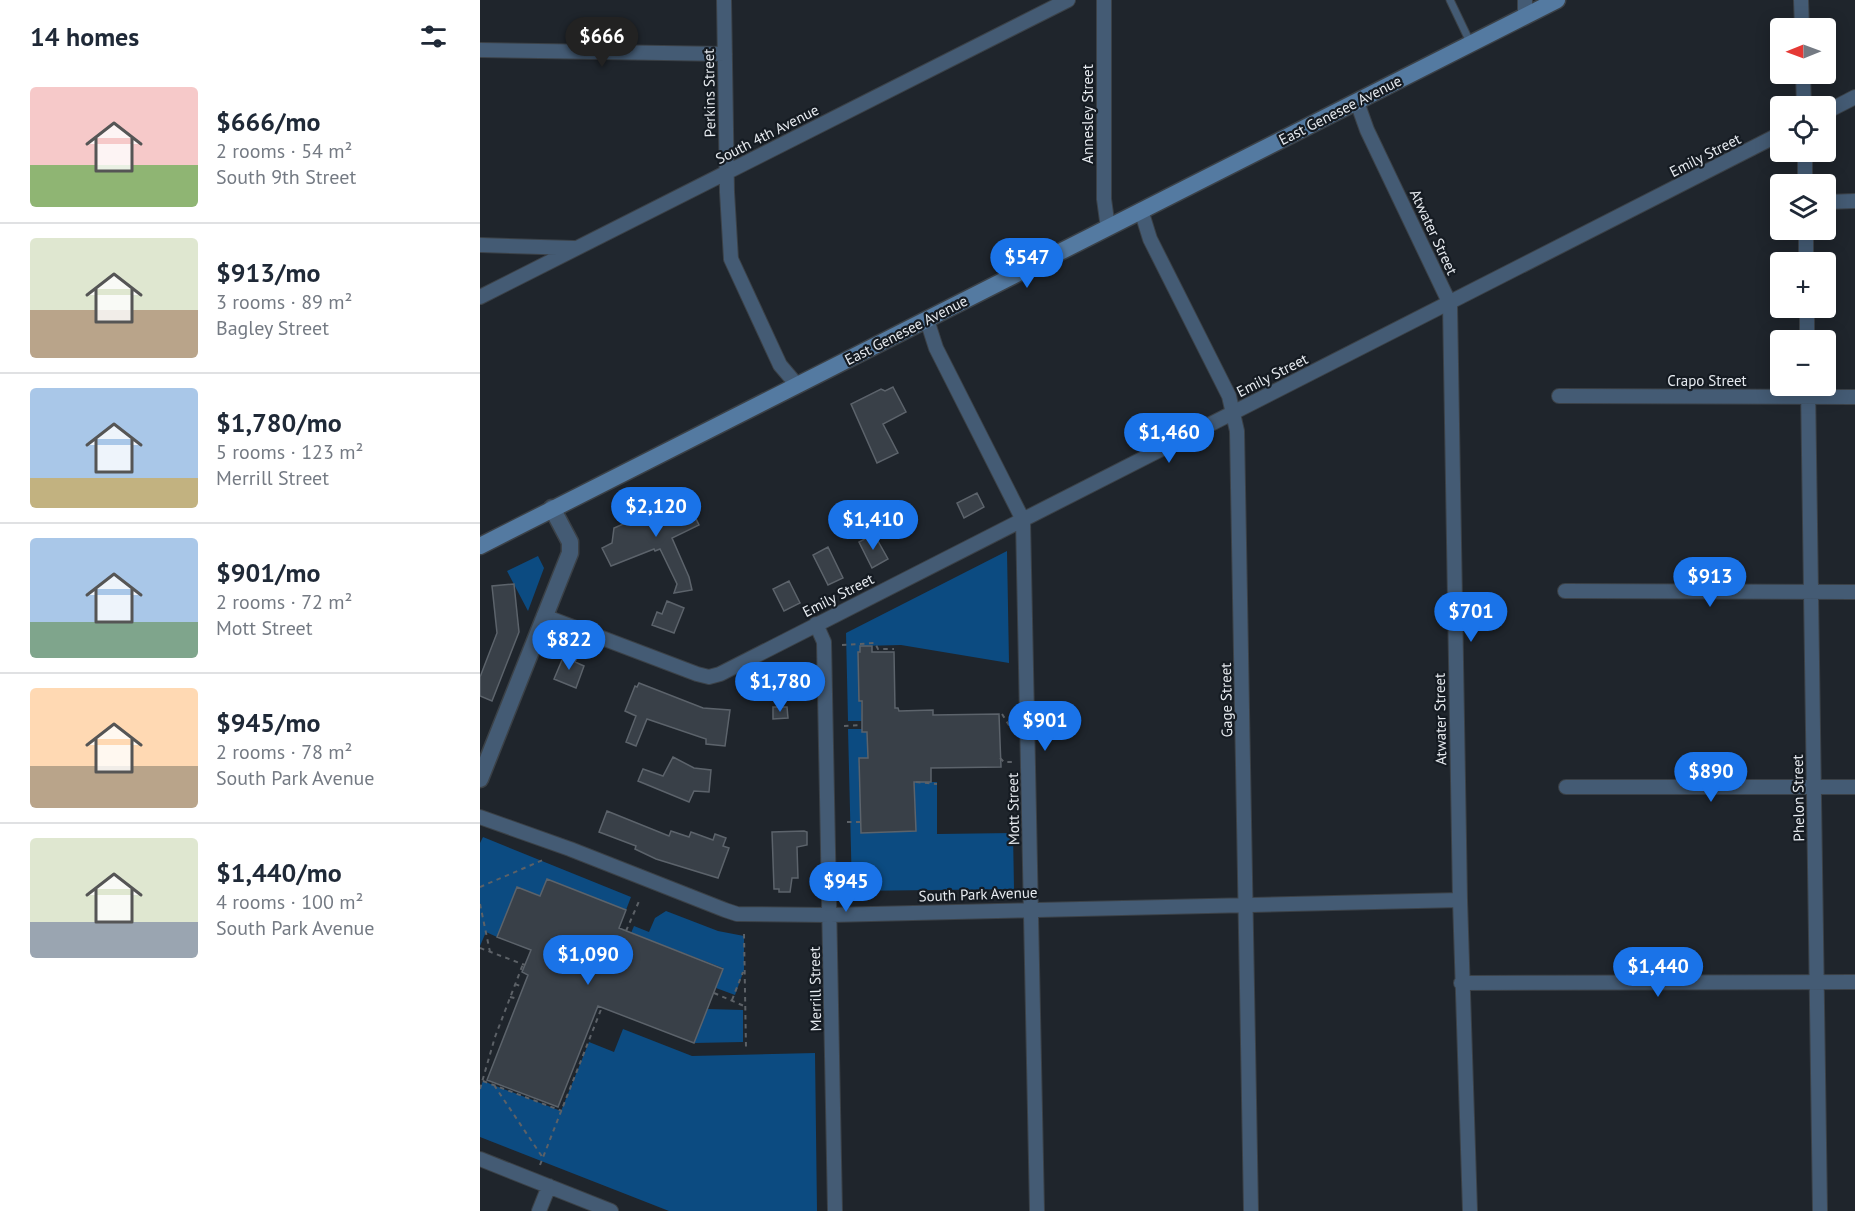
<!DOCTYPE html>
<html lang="en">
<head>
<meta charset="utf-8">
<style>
	body { margin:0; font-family:"PT Sans",sans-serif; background:#f6f6f7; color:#1f2937; height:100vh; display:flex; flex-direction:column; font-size:22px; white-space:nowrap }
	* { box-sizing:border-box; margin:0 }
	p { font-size:20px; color:#747a83 }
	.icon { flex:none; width:33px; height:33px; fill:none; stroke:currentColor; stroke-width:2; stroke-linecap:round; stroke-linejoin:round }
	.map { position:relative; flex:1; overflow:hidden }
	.sheet { display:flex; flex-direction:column; background:#fff; width:480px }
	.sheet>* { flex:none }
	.needle { width:39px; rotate:269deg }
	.fabs { position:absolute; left:1290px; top:18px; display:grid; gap:12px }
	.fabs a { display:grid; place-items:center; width:66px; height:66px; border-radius:6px; background:#fff; box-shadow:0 3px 15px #0003; font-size:30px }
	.price { position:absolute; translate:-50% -51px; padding:0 14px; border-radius:21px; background:#1a73e8; color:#fff; font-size:20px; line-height:39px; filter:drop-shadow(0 2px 3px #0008) }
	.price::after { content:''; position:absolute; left:50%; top:36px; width:18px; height:14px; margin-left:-9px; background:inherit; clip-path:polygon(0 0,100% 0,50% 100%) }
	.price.current { background:#222; color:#fff }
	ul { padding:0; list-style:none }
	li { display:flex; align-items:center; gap:18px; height:150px; padding:0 30px }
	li+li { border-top:2px solid #e0e1e3 }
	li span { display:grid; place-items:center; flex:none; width:168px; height:120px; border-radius:6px; color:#555 }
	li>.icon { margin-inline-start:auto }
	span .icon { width:72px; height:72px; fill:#fffc; stroke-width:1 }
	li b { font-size:26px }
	h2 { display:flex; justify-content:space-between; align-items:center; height:72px; padding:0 30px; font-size:26px }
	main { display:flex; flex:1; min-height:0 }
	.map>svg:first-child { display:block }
</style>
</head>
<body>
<main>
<section class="sheet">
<h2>14 homes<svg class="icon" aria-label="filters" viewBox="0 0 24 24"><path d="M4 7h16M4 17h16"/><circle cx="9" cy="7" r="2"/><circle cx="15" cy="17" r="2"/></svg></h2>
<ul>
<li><span style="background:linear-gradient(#f6c9c9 65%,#8fb573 0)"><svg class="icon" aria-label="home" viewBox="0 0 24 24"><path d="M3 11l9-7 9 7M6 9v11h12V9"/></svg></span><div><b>$666/mo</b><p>2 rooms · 54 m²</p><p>South 9th Street</p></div></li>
<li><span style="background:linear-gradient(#dfe7d0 60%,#b9a48a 0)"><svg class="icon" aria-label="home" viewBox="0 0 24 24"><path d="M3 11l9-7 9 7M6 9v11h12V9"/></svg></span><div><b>$913/mo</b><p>3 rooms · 89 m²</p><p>Bagley Street</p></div></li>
<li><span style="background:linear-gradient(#a9c7e8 75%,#c2b280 0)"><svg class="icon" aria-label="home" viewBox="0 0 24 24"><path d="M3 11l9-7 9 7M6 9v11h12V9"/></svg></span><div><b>$1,780/mo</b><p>5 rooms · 123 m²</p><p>Merrill Street</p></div></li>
<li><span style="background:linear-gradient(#a9c7e8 70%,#7fa58c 0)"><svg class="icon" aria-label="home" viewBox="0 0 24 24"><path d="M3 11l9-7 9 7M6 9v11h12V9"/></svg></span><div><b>$901/mo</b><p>2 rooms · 72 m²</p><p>Mott Street</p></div></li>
<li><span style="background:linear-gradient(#ffd9b3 65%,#b9a48a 0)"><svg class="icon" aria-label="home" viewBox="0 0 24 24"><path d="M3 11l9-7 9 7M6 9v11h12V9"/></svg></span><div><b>$945/mo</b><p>2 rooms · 78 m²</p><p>South Park Avenue</p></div></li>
<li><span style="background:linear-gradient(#dfe7d0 70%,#9aa5b1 0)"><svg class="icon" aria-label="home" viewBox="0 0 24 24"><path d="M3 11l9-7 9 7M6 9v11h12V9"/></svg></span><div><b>$1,440/mo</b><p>4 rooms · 100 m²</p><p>South Park Avenue</p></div></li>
</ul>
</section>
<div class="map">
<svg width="1375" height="1211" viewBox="0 0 1375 1211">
	<rect width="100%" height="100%" fill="#1f252c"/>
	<!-- green -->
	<path fill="#0c4b81" d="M527 551 529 663 421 645 381 646 380 652 378 653 382 721H368L366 633Z
		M58 556 64 568 48 611 27 571Z
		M368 729H382L387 732 388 758H379L381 832 435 831 434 782H457V834L533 833 534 889 372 891Z
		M3 837 151 897 146 910 67 880 60 896 37 887 17 937 6 932 0 946V843Z
		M186 911 238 931 264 936V970L255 995 236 988 243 968 151 933 154 926 169 932 175 918Z
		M227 1009 263 1010V1042L214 1043Z
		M143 1029 212 1056 335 1053 337 1211H189L0 1137V1089L3 1081 81 1111 109 1042 134 1052Z"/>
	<!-- building -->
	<path fill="#394048" stroke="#5c636b" stroke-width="1.5" d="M413 387 426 412 403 424 418 453 397 463 371 404 401 389 405 391Z
		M497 493 504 507 484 518 477 503Z
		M204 494 219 525 192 538 209 577 212 590 194 593 197 584 180 549 175 551 174 549 131 566 122 548 132 543 134 528 187 505 186 502Z
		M394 534 408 559 392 568 379 542Z
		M348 547 363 578 348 585 333 555Z
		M309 581 320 603 304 611 293 589Z
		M34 584 39 632 12 701 0 696V677L17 633 12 586Z
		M187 601 204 608 194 633 172 625 177 612 182 614Z
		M380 646H392V652H414L415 708H418L419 711 453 710V715L519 714 521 767 451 768V782H434L436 831 381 833 379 758H388L387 732H382V701H379L378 652H380Z
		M85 653 97 658 95 662 104 666 96 688 74 679Z
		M159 683 223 708 250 710 245 746 226 744V739L167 719 156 746 146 742 156 716 145 711 155 686 157 687Z
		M293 707H307L308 718 293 719Z
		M193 757 214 768 231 770 229 792 214 791 209 802 158 781 163 769 183 776Z
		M127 811 189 836 191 831 209 837 211 832 233 840 235 834 246 838 243 846 249 848 238 878 176 859 155 849 156 846 119 832Z
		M324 831 327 832V845L317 847 318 878H312L310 892H299V889H294L292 832Z
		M67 879 146 910 139 928 243 969 214 1043 118 1006 78 1107 7 1080 48 975 42 972 51 950 17 937 37 887 60 896Z"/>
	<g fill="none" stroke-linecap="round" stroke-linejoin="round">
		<defs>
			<path id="service" d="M970 0 991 44"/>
			<path id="minor" d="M244 0 247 192 251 259 300 365 317 385
				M624 0V199L628 228
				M1045 0V16
				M1321 0 1322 28
				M0 50 245 54
				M1323 74 1324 106
				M877 102 887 130 970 304 980 900 990 1211
				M1346 112 1375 97
				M1325 152V184
				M1346 202 1375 201
				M661 210 670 239 749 396 757 431 771 1211
				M1326 230V262
				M0 245 94 248
				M0 297 588 0
				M1327 308V340
				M447 320 456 348 543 520 557 1211
				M1328 386 1340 1211
				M1079 396 1375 397
				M1085 591 1375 592
				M64 616 217 674 229 677 240 674 1300 134
				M336 624 344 642 355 1211
				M1086 787H1375
				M0 817 90 849 245 910 257 914 350 915 980 900
				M981 983 1375 982
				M0 1159 131 1211
				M59 1211 69 1186"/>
			<path id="tertiary" d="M0 779 90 553V542L72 508"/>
			<path id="secondary" d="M0 546 1077 0"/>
		</defs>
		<!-- service casing -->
		<use href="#service" stroke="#3b4147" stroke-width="9"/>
		<!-- minor casing -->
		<use href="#minor" stroke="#3b4147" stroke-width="16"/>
		<!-- tertiary casing -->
		<use href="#tertiary" stroke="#3b4147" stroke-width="19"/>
		<!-- secondary casing -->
		<use href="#secondary" stroke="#3b4147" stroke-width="19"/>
		<!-- path -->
		<path stroke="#5c6167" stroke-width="2" stroke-dasharray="4.5 4.5" stroke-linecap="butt" d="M362 645 395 643 398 649H414
			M522 714 532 730
			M364 726 382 725
			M520 758 524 762H533
			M436 782 457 784
			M367 822H381
			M0 887 63 860
			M0 904 10 952
			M146 931 160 899
			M264 934 266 1048
			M0 948 45 965
			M35 984 43 987
			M234 993 264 1006
			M30 997 38 999
			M252 1000 263 972
			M3 1081 82 1111
			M14 1085 63 1158
			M0 1089 15 1037 43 964
			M60 1165 122 1007"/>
		<!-- service -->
		<use href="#service" stroke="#445b74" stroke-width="7"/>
		<!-- minor -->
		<use href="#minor" stroke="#445b74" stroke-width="14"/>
		<!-- tertiary -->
		<use href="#tertiary" stroke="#445b74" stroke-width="16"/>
		<!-- secondary -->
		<use href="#secondary" stroke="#547aa1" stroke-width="16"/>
	</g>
	<g text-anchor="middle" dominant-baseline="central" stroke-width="4.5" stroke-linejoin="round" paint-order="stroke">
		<!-- street labels -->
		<g font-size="15" fill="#e6eaef" stroke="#151b22">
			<text transform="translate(229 93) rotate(-91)">Perkins Street</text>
			<text transform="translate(860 110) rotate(-27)">East Genesee Avenue</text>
			<text transform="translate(607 114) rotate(-90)">Annesley Street</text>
			<text transform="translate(287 134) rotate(-27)">South 4th Avenue</text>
			<text transform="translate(1225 155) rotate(-27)">Emily Street</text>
			<text transform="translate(954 232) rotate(65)">Atwater Street</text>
			<text transform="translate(426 330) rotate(-27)">East Genesee Avenue</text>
			<text transform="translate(792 375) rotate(-27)">Emily Street</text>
			<text x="1227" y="380">Crapo Street</text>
			<text transform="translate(358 595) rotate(-27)">Emily Street</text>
			<text transform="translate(746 700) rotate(-91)">Gage Street</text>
			<text transform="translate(960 719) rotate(-91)">Atwater Street</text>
			<text transform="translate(1318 798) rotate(-91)">Phelon Street</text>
			<text transform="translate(533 809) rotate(-91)">Mott Street</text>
			<text transform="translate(498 894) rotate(-2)">South Park Avenue</text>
			<text transform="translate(335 989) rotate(-91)">Merrill Street</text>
		</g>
	</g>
</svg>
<div class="fabs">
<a><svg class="needle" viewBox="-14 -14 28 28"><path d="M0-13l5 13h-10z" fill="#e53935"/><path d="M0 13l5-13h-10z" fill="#747a83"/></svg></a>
<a><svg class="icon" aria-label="locate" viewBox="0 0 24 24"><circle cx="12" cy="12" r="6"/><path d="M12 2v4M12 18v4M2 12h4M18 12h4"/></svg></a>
<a><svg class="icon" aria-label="layers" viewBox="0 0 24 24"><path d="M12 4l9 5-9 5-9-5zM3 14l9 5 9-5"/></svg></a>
<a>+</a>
<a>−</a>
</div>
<b class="price current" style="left:122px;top:68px">$666</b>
<b class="price" style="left:547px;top:289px">$547</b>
<b class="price" style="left:689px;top:464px">$1,460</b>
<b class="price" style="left:176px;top:538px">$2,120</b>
<b class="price" style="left:393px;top:551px">$1,410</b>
<b class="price" style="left:1230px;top:608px">$913</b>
<b class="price" style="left:991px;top:643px">$701</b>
<b class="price" style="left:89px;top:671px">$822</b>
<b class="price" style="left:300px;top:713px">$1,780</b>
<b class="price" style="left:565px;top:752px">$901</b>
<b class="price" style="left:1231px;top:803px">$890</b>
<b class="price" style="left:366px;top:913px">$945</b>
<b class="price" style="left:108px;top:986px">$1,090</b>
<b class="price" style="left:1178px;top:998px">$1,440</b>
</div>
</main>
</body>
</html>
